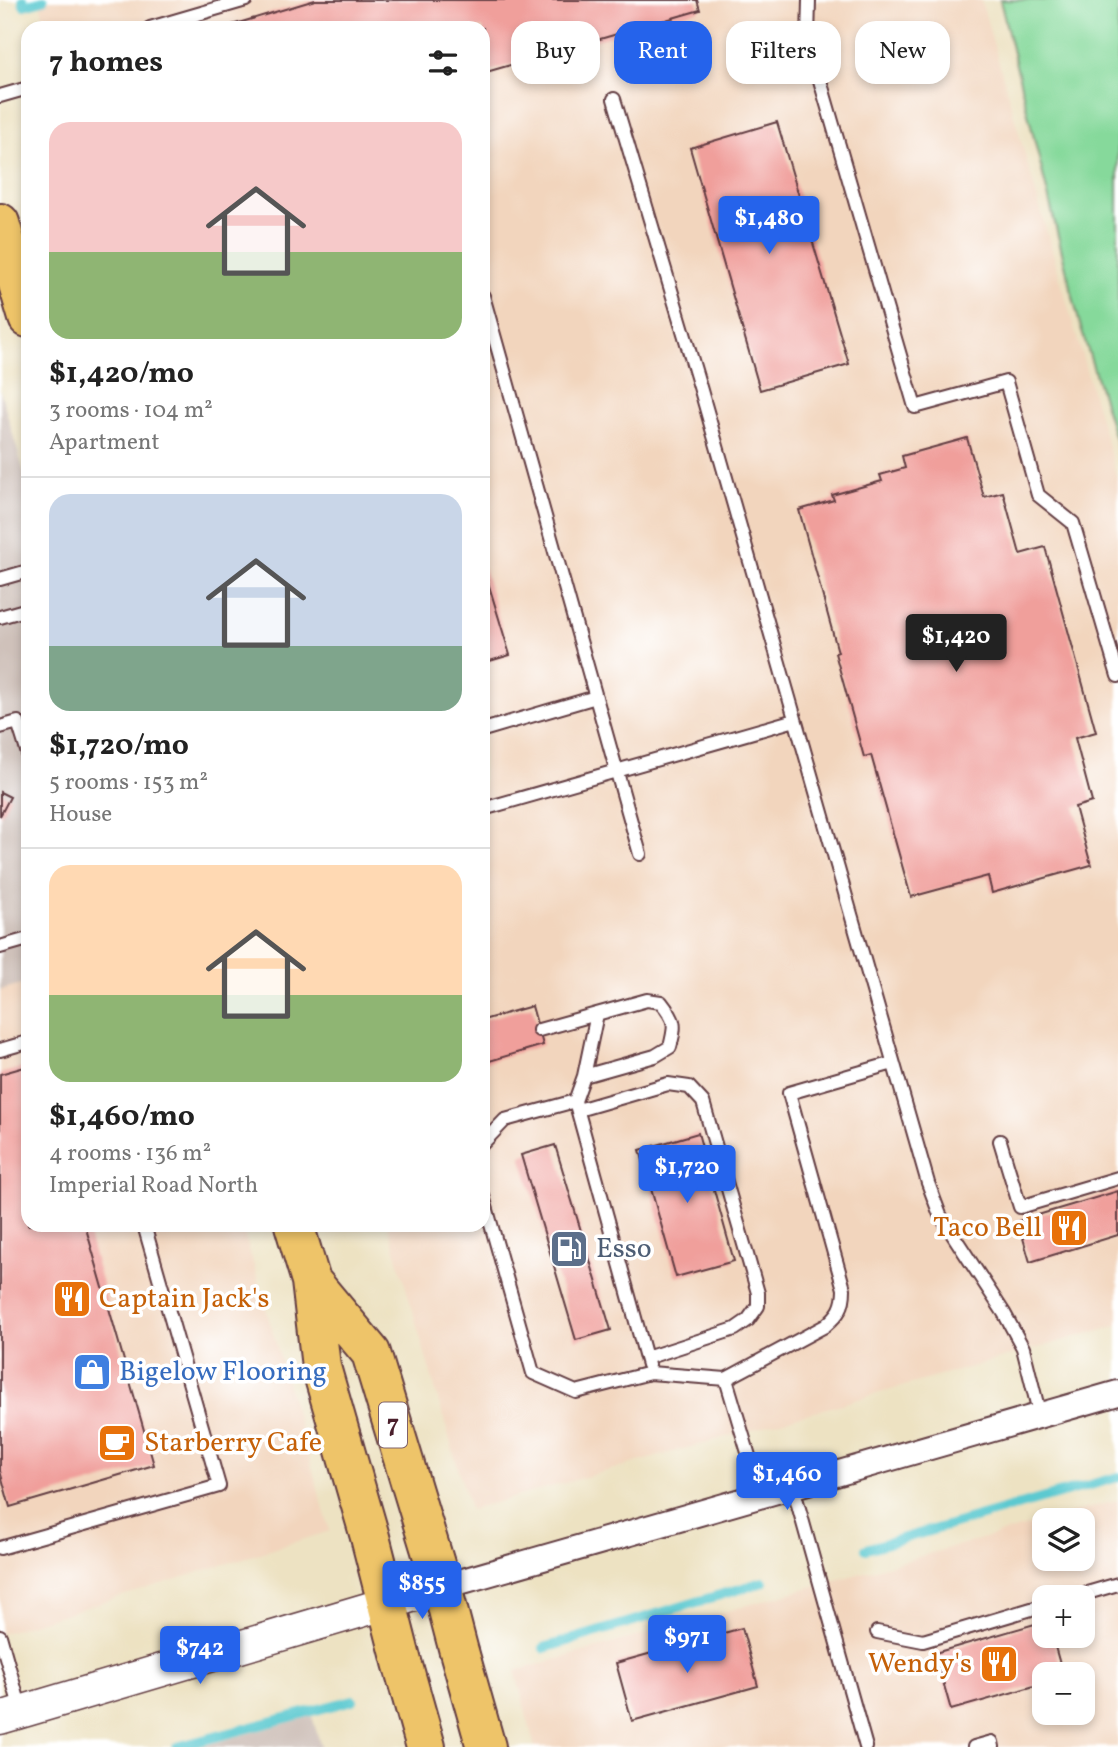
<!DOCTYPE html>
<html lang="en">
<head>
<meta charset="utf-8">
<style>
	body { margin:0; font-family:Vollkorn,serif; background:#f2f2f2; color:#222; height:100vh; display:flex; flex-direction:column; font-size:26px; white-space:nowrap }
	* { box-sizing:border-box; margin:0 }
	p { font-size:23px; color:#767676 }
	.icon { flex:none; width:38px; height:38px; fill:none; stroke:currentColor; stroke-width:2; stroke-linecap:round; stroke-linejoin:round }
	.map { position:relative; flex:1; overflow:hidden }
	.sheet { position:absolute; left:21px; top:21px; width:469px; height:1211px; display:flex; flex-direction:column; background:#fff; border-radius:21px; box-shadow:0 4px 10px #0003 }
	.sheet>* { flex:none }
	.banner { position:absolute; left:511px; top:21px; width:500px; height:63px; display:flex; gap:14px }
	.controls { position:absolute; left:1032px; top:1508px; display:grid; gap:14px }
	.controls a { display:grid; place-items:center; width:63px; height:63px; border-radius:14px; background:#fff; box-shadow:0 4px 10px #0003; font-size:35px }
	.price { position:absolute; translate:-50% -60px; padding:0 16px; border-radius:7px; background:#2563eb; color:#fff; font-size:23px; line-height:46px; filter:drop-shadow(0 2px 4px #0008) }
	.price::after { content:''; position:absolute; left:50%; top:42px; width:21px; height:16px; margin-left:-10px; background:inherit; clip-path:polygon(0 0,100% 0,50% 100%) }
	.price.active { background:#222; color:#fff }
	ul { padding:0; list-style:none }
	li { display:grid; align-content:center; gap:14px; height:371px; padding:0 28px }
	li+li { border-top:2px solid #e0e0e0 }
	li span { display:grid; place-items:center; height:217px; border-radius:21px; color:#555 }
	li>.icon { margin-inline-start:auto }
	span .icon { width:126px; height:126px; fill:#fffc; stroke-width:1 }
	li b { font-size:30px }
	h2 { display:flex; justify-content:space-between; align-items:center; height:84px; padding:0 28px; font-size:30px }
	.tag { padding:0 24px; border-radius:21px; background:#fff; box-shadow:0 4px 10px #0003; font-size:24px; line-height:63px }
	.tag.active { background:#2563eb; color:#fff }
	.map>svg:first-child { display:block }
</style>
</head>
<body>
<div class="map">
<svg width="1118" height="1747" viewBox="0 0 1118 1747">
	<rect width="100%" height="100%" fill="#fff"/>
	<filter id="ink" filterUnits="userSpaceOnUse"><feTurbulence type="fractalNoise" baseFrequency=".0143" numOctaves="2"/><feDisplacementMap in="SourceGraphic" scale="14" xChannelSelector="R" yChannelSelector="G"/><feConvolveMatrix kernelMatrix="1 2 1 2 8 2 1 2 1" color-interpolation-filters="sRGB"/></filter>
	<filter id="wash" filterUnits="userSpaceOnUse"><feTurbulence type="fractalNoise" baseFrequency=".00686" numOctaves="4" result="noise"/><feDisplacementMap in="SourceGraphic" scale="28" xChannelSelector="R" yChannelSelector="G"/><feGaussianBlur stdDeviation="1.57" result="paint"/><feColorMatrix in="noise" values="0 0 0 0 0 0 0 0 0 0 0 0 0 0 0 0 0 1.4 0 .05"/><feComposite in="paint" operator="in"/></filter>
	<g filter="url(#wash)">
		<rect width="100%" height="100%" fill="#ede2c2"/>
		<!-- built -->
		<path fill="#f2d5bd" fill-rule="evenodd" d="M39 0H981L1118 482V1325L470 1510 388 1225H483V28H47Z
			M28 982V1225H242L330 1531 0 1634V990Z
			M1118 1500V1747H535L515 1671 1045 1521V1559H1083V1521H1045ZM1045 1598H1083V1636H1045ZM1045 1675H1083V1713H1045Z"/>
		<!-- industrial -->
		<path fill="#cfc1ba" d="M0 390 28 486V982L0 990Z
			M312 1716 321 1747H198Z"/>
		<!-- green -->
		<path fill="#86d99b" stroke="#687c63" stroke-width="2" d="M1000 0H1118V448L1079 321Z"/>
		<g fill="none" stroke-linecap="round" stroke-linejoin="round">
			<!-- stream -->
			<path stroke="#5cc9d0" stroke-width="10" d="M23 0 24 5 43 0
				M866 1549 1118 1477
				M544 1648 763 1582
				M177 1747 353 1700"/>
		</g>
		<g id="blocks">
			<!-- building -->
			<path fill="#f09f9b" d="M315 0H697L700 10 483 73V28H222Z
				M777 122 849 364 760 390 690 148Z
				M967 438 984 497 1003 492 1020 554 1045 547 1096 732 1075 738 1092 802 1075 807 1091 865 992 893 988 876 911 897 871 755 864 757 835 653 838 652 799 510 834 500 832 495 882 481 880 475 905 468 902 456Z
				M483 566 510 655 483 663Z
				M0 792 10 797 0 816Z
				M532 1006 543 1045 483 1063V1020Z
				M28 1066V1225H85L154 1465 10 1507 0 1471V1074Z
				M698 1133 734 1261 676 1277 640 1150Z
				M555 1145 611 1330 576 1340 521 1155Z
				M1118 1191V1235L1030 1262 1018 1221Z
				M1045 1621V1636H1052L1063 1675H1045V1683L951 1710 935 1653Z
				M742 1628 758 1686 632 1721 616 1663Z"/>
		</g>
	</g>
	<g filter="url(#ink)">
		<use href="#blocks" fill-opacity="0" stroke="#623c42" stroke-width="2"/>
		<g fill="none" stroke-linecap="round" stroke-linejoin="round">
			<defs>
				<path id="service" d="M809 0 808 39 915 407 1006 382 1038 495 1073 523 1118 676
					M150 28 246 0
					M0 96 28 88
					M614 99 700 387 928 1183 940 1215 1004 1313 1023 1348 1040 1416
					M483 296 640 854
					M0 579 28 571
					M0 617 28 609
					M0 727 18 722 28 754
					M483 730 596 697
					M483 809 795 720
					M0 947 28 939
					M597 1014 584 1076 575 1101 648 1365
					M539 1030 647 1000 661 1002C676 1021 676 1024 670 1047L655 1056 584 1076
					M0 1050 28 1042
					M578 1110 668 1084 689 1087 703 1102 758 1293V1306L748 1320 735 1329 646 1358
					M1000 1141 1020 1207 1118 1178
					M483 1143 505 1120 575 1101
					M483 1196 533 1373 576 1392 650 1373 726 1379 761 1496
					M726 1379 825 1326C839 1314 844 1307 844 1289L789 1093 893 1063
					M793 1487 866 1747
					M0 1548 219 1486 144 1225
					M1070 1598 1118 1584
					M877 1632 923 1641 1045 1605
					M0 1636 21 1710
					M974 1747 992 1742 993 1747"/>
				<path id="minor" d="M442 1587 1118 1393"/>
				<path id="tertiary" d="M0 1718 442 1587"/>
				<path id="primary" d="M0 223 28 318
					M294 1225 311 1281 321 1367 370 1537 402 1662 426 1747
					M311 1281 371 1353 442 1587 458 1648 486 1747"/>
			</defs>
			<!-- service casing -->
			<use href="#service" stroke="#623c42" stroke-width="16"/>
			<!-- minor casing -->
			<use href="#minor" stroke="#623c42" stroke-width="28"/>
			<!-- tertiary casing -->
			<use href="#tertiary" stroke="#623c42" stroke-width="35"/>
			<!-- primary casing -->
			<use href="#primary" stroke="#623c42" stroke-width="42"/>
			<!-- service -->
			<use href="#service" stroke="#fff" stroke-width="12"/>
			<!-- minor -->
			<use href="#minor" stroke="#fff" stroke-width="24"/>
			<!-- tertiary -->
			<use href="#tertiary" stroke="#fff" stroke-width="32"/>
			<!-- primary -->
			<use href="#primary" stroke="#eec469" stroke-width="38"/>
		</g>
	</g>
	<!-- icons -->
	<defs>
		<symbol id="restaurant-square" viewBox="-11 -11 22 22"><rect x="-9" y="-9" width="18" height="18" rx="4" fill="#e8710a" stroke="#fff"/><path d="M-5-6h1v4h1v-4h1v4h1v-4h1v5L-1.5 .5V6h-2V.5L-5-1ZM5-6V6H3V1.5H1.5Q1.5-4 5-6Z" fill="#fff"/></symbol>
		<symbol id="fuel-square" viewBox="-11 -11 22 22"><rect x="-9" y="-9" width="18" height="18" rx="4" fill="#5c6f8a" stroke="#fff"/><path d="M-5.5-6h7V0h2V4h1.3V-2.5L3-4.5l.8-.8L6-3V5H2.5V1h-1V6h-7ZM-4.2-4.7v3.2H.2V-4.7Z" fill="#fff"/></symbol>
		<symbol id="shop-square" viewBox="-11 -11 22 22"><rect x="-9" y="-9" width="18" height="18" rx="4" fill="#3f7fe0" stroke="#fff"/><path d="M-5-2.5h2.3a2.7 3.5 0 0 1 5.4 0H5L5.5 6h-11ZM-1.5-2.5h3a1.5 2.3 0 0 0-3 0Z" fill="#fff"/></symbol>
		<symbol id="cafe-square" viewBox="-11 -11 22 22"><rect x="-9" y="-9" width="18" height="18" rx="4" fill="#e8710a" stroke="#fff"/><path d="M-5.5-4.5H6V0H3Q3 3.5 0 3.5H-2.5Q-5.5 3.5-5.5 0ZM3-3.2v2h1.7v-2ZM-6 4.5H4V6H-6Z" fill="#fff"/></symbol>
	</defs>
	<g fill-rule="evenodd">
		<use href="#restaurant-square" x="1047" y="1206" width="44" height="44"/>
		<use href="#fuel-square" x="547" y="1227" width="44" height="44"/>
		<use href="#restaurant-square" x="50" y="1277" width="44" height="44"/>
		<use href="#shop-square" x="70" y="1350" width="44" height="44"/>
		<use href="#cafe-square" x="95" y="1421" width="44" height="44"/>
		<use href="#restaurant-square" x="977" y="1642" width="44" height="44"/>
	</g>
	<g text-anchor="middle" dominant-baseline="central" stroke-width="7" stroke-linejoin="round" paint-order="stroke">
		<!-- shield labels -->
		<rect fill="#fff" stroke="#80626b" stroke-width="2" x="379" y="1402.5" width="28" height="45" rx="5"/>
		<g font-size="26" font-weight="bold" fill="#4a1f2b">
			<text x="393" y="1425">7</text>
		</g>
		<!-- food labels -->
		<g font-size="28" fill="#c56008" stroke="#fff" text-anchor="end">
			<text x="1042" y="1228">Taco Bell</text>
			<text x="99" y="1299" text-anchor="start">Captain Jack's</text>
			<text x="144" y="1443" text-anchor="start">Starberry Cafe</text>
			<text x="972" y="1664">Wendy's</text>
		</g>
		<!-- service labels -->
		<g font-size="28" fill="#4e5e75" stroke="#fff" text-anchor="start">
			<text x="596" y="1249">Esso</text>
		</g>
		<!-- shop labels -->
		<g font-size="28" fill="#366cbe" stroke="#fff" text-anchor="start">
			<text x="119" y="1372">Bigelow Flooring</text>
		</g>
	</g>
</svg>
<div class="controls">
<a><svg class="icon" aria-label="layers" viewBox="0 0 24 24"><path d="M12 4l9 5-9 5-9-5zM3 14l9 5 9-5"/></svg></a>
<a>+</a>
<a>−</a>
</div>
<b class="price" style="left:769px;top:256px">$1,480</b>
<b class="price active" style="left:956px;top:674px">$1,420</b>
<b class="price" style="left:687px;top:1205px">$1,720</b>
<b class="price" style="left:787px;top:1512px">$1,460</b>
<b class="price" style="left:422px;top:1621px">$855</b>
<b class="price" style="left:687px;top:1675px">$971</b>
<b class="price" style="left:200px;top:1686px">$742</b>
<div class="banner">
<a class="tag">Buy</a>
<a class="tag active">Rent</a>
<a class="tag">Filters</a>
<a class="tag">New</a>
</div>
<section class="sheet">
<h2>7 homes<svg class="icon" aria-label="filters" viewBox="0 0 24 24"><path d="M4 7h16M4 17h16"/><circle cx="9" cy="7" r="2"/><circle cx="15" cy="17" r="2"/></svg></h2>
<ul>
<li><span style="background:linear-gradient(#f6c9c9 60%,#8fb573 0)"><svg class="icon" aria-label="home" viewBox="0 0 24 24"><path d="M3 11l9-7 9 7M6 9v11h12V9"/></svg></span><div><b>$1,420/mo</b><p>3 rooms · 104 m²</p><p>Apartment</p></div></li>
<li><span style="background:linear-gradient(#c9d6e8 70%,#7fa58c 0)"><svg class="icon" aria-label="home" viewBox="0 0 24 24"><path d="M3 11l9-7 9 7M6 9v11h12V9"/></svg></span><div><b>$1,720/mo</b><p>5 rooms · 153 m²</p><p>House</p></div></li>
<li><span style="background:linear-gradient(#ffd9b3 60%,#8fb573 0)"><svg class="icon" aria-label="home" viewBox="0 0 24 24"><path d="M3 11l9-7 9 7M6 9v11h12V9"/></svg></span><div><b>$1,460/mo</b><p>4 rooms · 136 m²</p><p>Imperial Road North</p></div></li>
</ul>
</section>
</div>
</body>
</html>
